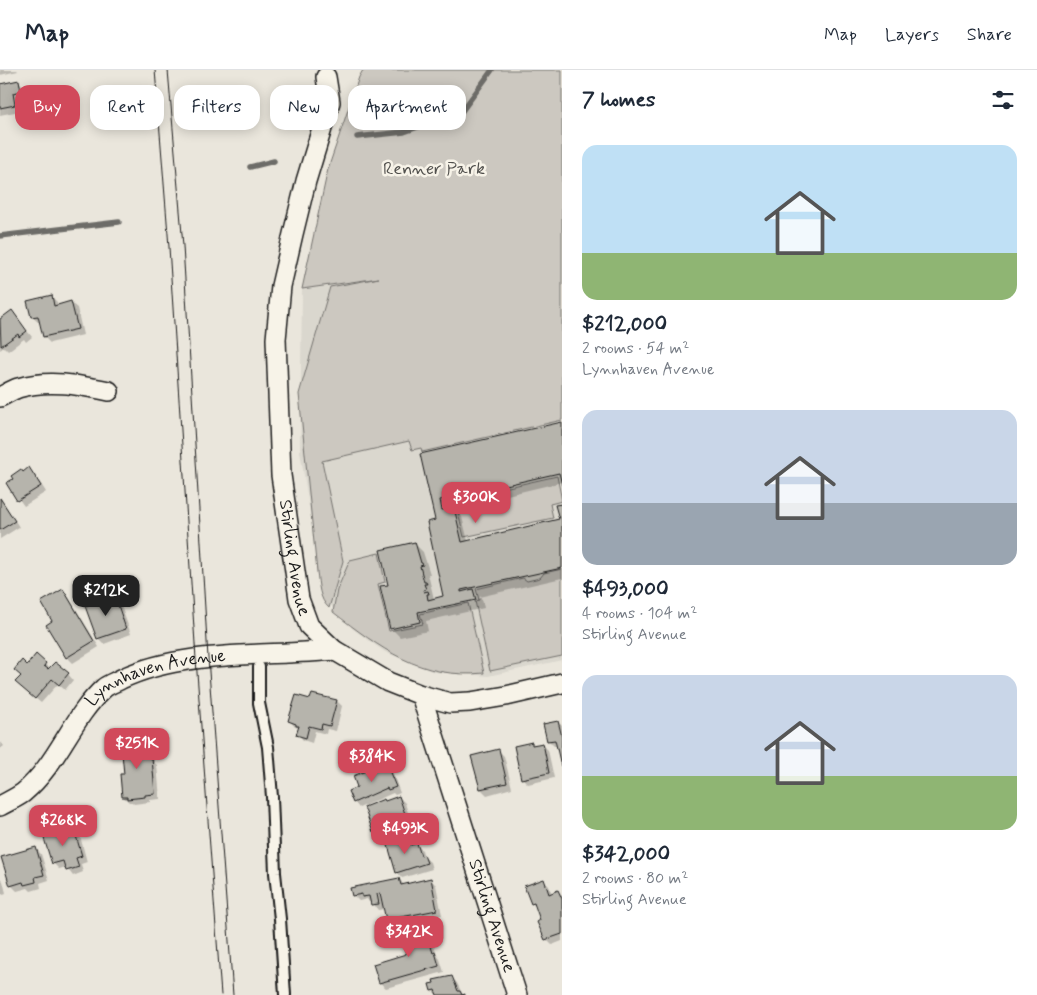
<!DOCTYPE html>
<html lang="en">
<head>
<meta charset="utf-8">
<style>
	body { margin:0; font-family:Mynerve,sans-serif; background:#f2f2f3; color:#1f2937; height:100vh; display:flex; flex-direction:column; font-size:19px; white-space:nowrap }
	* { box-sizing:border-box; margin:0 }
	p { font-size:16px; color:#747a83 }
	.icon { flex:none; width:28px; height:28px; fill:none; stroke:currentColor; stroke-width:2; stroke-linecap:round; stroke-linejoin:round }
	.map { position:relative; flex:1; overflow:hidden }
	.drawer { display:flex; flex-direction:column; background:#fff; width:475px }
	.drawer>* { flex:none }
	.hud { position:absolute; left:15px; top:15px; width:471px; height:45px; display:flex; gap:10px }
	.price { position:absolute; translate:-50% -42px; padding:0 11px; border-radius:10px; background:#d1495b; color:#fff; font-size:16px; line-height:32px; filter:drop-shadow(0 1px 2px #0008) }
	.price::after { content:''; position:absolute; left:50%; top:30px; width:15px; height:11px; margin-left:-8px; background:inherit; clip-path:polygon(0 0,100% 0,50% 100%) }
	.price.active { background:#222; color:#fff }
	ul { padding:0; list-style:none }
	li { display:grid; align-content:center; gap:10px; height:265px; padding:0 20px }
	li span { display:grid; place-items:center; height:155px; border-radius:15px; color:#555 }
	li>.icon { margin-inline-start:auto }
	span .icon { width:90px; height:90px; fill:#fffc; stroke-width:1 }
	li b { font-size:21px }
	h2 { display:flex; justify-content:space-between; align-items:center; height:60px; padding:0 20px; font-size:21px }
	.pill { padding:0 18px; border-radius:15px; background:#fff; box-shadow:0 2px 12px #0003; font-size:18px; line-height:45px }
	.pill.active { background:#d1495b; color:#fff }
	header { display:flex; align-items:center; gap:30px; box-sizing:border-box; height:70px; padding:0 25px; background:#fff; border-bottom:1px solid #e0e1e3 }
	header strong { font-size:24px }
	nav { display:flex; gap:28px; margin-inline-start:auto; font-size:18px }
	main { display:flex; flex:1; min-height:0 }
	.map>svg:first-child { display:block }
</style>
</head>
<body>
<header>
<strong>Map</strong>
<nav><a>Map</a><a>Layers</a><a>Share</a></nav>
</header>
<main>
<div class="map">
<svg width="562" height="925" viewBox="0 0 562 925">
	<rect width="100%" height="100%" fill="#eae6dc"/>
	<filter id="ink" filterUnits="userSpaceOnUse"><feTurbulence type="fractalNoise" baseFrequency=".02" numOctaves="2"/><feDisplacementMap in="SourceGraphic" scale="10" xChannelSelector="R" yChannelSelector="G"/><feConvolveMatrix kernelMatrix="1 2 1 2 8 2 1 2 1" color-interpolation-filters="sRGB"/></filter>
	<g filter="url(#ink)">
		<!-- built -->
		<path fill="#dad7ce" d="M562 178V590L488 606 434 602 385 582 353 559 324 528 300 381 302 219 515 189Z"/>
		<!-- green -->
		<path fill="#ccc8c0" stroke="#74726e" d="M363 0H562V350L422 382 421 378 412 380 409 371 322 391 343 491 329 538C319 529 319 515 317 502L299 324 330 217 379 208 302 219 328 99 359 7Z
			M557 406 562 431 550 434 553 448 464 467 456 434 443 436 442 432Z
			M379 483 385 512 378 514 389 561 423 554 420 544 468 533 484 603C421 610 380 578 333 542L337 520 350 490Z
			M562 499V586L490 601 475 531 479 530 476 519 523 508 527 511 540 508 544 503Z"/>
		<!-- shadow -->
		<path fill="#0003" fill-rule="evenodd" d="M0 0H17L18 1 0 5Z
			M18 11 24 17 26 27 18 29 20 41 0 45V15Z
			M59 22 65 28 68 44 37 51 31 45Z
			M51 226 57 232 58 236 71 233 77 238 83 265 50 273 44 267 41 252H38L32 247Z
			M12 242 32 267 26 272 24 269 8 281 4 277 0 280V250Z
			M562 354V412L453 438 462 447 468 471 560 450 562 435V508L479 527 482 529 484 538 426 551 428 561 400 567 391 558 390 515 415 474 423 482 430 504H428L434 529 445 527 436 451 422 385ZM476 528V531L451 536V534Z
			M29 399 35 405 46 422 24 436 8 414Z
			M0 427 19 457 0 469Z
			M62 520 68 526 99 577 73 593 67 587 54 552Z
			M114 527 120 533 131 564 104 574 98 568Z
			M36 586 50 599 68 604 73 610 65 620 58 614 41 633 23 618 22 606 27 596Z
			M311 631H337L342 636 336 661 327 659 326 664 315 661 312 673 303 670 298 664 300 658 295 657 290 651Z
			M558 652 562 656V695L557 676H554L549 671Z
			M0 671 4 676 0 679Z
			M147 672 153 677 154 692 157 695 160 729 150 730V732L134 734 132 732H129L123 727 125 705Z
			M531 674 533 676 542 674 548 680 554 708 528 714 522 708Z
			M498 680 504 686 512 718 487 725 481 719 473 687Z
			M386 695 392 701 400 723 395 725 393 723 359 738 354 732Z
			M399 727 405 733 412 756 407 757 406 756 388 761 389 764 380 767 374 761Z
			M65 759 68 762 74 761 80 766 87 792 81 794 83 802 73 806 66 797 59 799 53 793 55 762Z
			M408 767 415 775H417L422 780 424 787 430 792 432 799 402 808 397 802Z
			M35 778 41 784 49 810 40 813 41 818 31 821 28 818 17 821 11 815Z
			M0 808 3 811 6 823 0 825Z
			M399 809 405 816 430 809 436 815 442 845 393 855 387 849 385 839 378 840 372 832H369L367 829 359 831 353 825Z
			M544 811 549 816 552 824 558 821 562 825V871L552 875 546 869 537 838 532 833Z
			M425 858 430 864 437 885 440 889 444 902 386 918 380 913 407 885Z
			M451 907 457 913 463 925H437L432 920Z"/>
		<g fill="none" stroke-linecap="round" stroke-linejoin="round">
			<!-- stream -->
			<path stroke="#6d6c68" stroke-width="5.5" d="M357 67 404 62 462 41 492 0
				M250 97 274 91
				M0 166 119 152"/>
		</g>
		<!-- building -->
		<path fill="#b6b4ac" stroke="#1c1c1c" d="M19 10 21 21 13 23 15 35 0 38V14Z
			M59 21 63 39 30 46 26 28Z
			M52 225 54 236 71 231 78 259 43 267 38 246 31 247 27 231Z
			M12 240 27 261 19 267 18 264 1 276 0 249Z
			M562 352V415L559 403 440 430 442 440 454 437 462 472 559 449 555 435 562 434V498L461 520V522L473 519 476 530 418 542 420 552 390 559 380 516 388 515 380 480 415 472 421 493H422L423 495 420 496 424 512H426L427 514H424L426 519 423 520 424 522 428 521 429 524H427L428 530 443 526 427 452 435 450 420 384Z
			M29 397 41 416 17 431 6 413 13 409 11 406 21 399 23 402Z
			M0 428 15 451 0 460Z
			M63 519 94 571 66 588 46 555 52 551 41 532Z
			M115 526 126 559 97 569 85 536Z
			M36 584 46 593 44 596 48 599 55 592 69 603 59 615 52 609 35 629 15 612 21 606 14 600 22 590 27 595Z
			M312 624 337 630 330 656 322 654 321 659 309 656 306 668 296 665 299 656H296V654L288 651 296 625 310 629Z
			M558 651 562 667 561 696 555 670 547 671 543 654Z
			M148 670 149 688H152L155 724 145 725V727L127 729V727H122L120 704H124L121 673Z
			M532 672V675L543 673 549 703 521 709 514 676Z
			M499 679 507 713 480 719 471 686Z
			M386 693 396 717 388 720 387 718 353 733 348 721 357 717 353 706Z
			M399 726 407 750 400 752V750L383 755 384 758 373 762 364 737 384 729 385 731Z
			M66 758 67 761 74 759 82 786 76 788 79 797 66 801 63 791 52 794 42 762 53 759 54 761Z
			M409 766 411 775 417 773 421 786 424 785 427 793 396 803 387 772Z
			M36 777 44 805 35 807 36 812 24 815 23 812 10 816 1 787Z
			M399 808 401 815 431 808 437 840 386 850 380 823 377 824 379 834 371 835 369 826 362 827V824L352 826 350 818Z
			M544 809 549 824 558 820 562 829V864L545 870 537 852 540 850 534 833 531 834 524 816Z
			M425 857 433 883 435 882 439 896 379 913 373 894 406 884 400 864Z
			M452 906 458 921H460L462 925 465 924V925H437L435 920 431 921 429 914 434 913 433 910Z"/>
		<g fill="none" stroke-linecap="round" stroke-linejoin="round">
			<defs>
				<path id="lane" d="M259 597V633L268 677 272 727 275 803 280 849 285 925"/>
				<g id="street">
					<path id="s1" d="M326 7 330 32 306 111 293 164 281 216 276 269 281 405 299 529 309 556 334 580 388 612 421 625 517 925"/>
					<path d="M0 327C6 324 12 320 18 318 48 309 79 315 109 321"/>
					<path d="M421 625 450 633 470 632 506 626 562 613"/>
					<path id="s2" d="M0 736C7 732 16 728 23 723 58 694 71 648 104 618 109 614 116 612 121 609 184 579 266 587 334 580"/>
				</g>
			</defs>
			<!-- lane casing -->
			<use href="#lane" stroke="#1c1c1c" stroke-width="14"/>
			<!-- street casing -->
			<use href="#street" stroke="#1c1c1c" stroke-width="22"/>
			<!-- lane -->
			<use href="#lane" stroke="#f7f3e8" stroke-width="10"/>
			<!-- street -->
			<use href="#street" stroke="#f7f3e8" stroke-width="19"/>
			<!-- tram -->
			<path stroke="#1c1c1c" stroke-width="1" d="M155 0 169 177 196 589 221 925
				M168 0 183 176 208 588 233 925"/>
		</g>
	</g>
	<g text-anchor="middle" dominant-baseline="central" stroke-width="5" stroke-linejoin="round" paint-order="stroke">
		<!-- park labels -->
		<g font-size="18" fill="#51504d" stroke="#f7f3e8">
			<text x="434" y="99">Renner Park</text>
		</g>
		<!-- street labels -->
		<g font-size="18" fill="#1c1c1c" stroke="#f7f3e8">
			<text stroke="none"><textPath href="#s1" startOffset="489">Stirling Avenue</textPath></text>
			<text stroke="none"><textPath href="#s2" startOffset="212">Lynnhaven Avenue</textPath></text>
			<text stroke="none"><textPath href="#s1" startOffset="924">Stirling Avenue</textPath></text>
		</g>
	</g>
</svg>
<b class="price" style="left:476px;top:454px">$300K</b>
<b class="price active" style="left:106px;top:547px">$212K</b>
<b class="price" style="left:137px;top:700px">$251K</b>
<b class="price" style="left:372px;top:713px">$384K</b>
<b class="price" style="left:63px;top:777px">$268K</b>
<b class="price" style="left:405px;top:785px">$493K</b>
<b class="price" style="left:409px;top:888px">$342K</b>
<div class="hud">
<a class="pill active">Buy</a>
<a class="pill">Rent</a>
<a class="pill">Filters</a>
<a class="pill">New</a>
<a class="pill">Apartment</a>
</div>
</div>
<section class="drawer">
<h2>7 homes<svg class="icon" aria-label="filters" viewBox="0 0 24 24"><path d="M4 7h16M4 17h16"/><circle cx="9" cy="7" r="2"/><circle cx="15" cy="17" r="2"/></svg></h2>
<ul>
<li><span style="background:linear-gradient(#bfe0f5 70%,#8fb573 0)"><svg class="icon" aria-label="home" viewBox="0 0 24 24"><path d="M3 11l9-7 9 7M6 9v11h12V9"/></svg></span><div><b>$212,000</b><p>2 rooms · 54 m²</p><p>Lynnhaven Avenue</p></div></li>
<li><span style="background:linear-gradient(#c9d6e8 60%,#9aa5b1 0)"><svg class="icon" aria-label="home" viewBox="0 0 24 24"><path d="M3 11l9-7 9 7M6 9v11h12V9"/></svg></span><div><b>$493,000</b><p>4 rooms · 104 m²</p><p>Stirling Avenue</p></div></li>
<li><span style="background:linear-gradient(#c9d6e8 65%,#8fb573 0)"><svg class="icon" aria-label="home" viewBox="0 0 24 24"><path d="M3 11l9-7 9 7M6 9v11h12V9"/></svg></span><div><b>$342,000</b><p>2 rooms · 80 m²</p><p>Stirling Avenue</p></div></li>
</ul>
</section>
</main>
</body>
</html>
